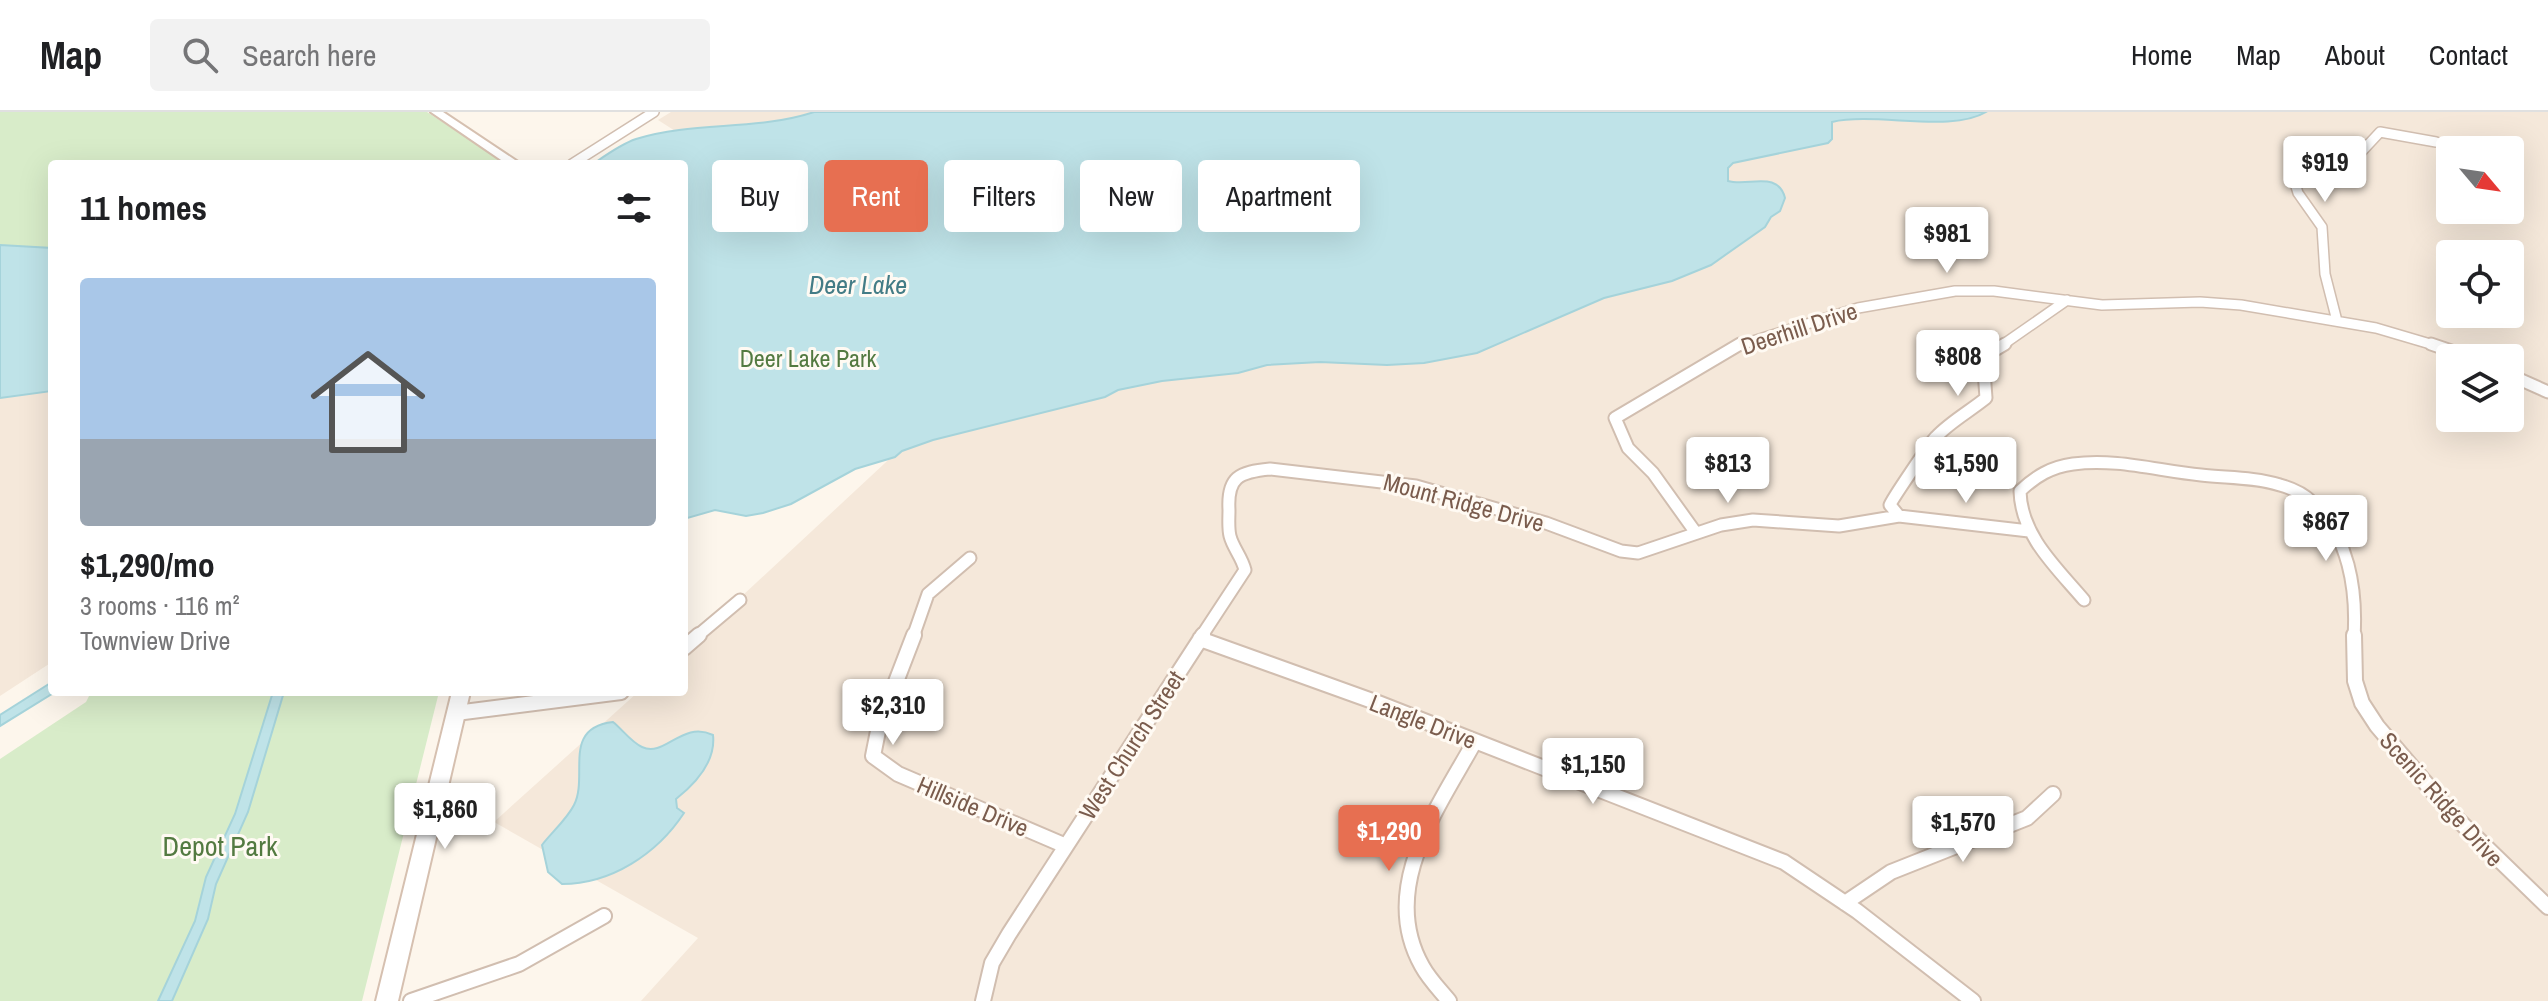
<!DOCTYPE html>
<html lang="en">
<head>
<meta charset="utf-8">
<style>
	body { margin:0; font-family:"Archivo Narrow",sans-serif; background:#f2f2f2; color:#202124; height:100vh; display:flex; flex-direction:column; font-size:30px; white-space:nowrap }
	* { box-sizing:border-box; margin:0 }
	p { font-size:26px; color:#757577 }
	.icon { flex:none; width:44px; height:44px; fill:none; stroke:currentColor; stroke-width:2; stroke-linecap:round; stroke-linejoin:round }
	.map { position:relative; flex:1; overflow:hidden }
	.sheet { position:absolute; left:48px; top:48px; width:640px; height:536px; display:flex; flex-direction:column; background:#fff; border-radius:8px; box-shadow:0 8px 32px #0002 }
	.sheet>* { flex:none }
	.top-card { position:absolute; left:712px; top:48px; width:760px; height:72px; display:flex; gap:16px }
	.needle { width:52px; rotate:119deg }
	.fabs { position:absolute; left:2436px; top:24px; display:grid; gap:16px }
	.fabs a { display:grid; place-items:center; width:88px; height:88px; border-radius:8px; background:#fff; box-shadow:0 8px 32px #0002; font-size:40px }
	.price { position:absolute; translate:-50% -68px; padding:0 18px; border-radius:8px; background:#fff; color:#222; font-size:26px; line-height:52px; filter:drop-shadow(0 2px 4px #0008) }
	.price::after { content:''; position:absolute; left:50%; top:48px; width:24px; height:18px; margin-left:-12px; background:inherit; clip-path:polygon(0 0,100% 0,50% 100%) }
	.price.current { background:#e76f51; color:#fff }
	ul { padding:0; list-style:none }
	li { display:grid; align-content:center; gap:16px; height:424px; padding:0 32px }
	li span { display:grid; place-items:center; height:248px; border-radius:8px; color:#555 }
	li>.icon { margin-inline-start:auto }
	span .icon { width:144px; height:144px; fill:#fffc; stroke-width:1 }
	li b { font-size:34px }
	h2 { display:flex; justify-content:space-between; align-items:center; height:96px; padding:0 32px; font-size:34px }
	.chip { padding:0 28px; border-radius:8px; background:#fff; box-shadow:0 8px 32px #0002; font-size:28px; line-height:72px }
	.chip.current { background:#e76f51; color:#fff }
	header { display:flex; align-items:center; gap:48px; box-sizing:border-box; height:112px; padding:0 40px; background:#fff; border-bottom:2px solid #e0e0e0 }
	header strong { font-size:38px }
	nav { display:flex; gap:44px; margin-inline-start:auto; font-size:28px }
	.search { width:560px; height:72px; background:#f2f2f2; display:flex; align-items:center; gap:20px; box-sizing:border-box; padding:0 28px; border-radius:8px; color:#757577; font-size:30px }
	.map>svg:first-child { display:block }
</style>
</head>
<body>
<header>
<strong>Map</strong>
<div class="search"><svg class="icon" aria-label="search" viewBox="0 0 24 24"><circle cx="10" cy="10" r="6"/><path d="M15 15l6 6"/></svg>Search here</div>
<nav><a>Home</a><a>Map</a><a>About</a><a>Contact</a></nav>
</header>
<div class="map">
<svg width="2548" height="889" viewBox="0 0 2548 889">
	<rect width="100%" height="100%" fill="#fdf6ec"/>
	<!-- residential -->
	<path fill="#f5e8da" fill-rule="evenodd" d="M671 0H873L722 49 658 8Z
		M1720 0H2548V889H641L698 826 494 710 638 580H684V538L1028 218ZM2450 38H2510V98H2450ZM2450 142H2510V202H2450ZM2450 246H2510V306H2450Z
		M52 227V550L0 584V234Z"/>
	<!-- green -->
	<path fill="#d8ecc9" d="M0 0H427L507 52H52V136L0 133Z
		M91 580H439L362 889H0V647L86 590Z"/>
	<!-- water -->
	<path fill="#bfe3e8" stroke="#a5d3da" stroke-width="2" d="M814 0H1986C1952 21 1875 0 1832 10V27L1828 31 1733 51 1728 56V69C1748 75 1778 58 1785 86L1780 99 1771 105 1765 115 1711 153 1672 169 1604 186 1477 241 1424 251 1387 253 1320 250 1267 253 1238 261 1162 269 1118 278 1105 285 933 328 902 339 895 345 855 357 791 392 763 401 746 404 715 398 684 407V52H593C606 43 621 32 636 27 693 9 757 19 814 0Z
		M0 133 52 136V279L0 286Z
		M52 570V580H55L0 614V603Z
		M273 580H284L248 700 216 772 208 807 172 889H158L195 809 206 765 235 702Z
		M613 610C622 617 631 630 642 635 665 646 682 608 713 623 716 649 695 672 676 687L677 696 684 701C657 742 611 772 562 772L548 760 542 733C552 720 567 707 574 693 589 664 561 616 613 610Z"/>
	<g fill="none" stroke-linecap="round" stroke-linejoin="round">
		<defs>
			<path id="street-far2" d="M572 52 654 0
				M2337 209 2325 162 2322 115 2298 81 2294 68 2298 60 2351 51 2380 20 2436 30
				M1737 234 1858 196 1955 179H1994L2102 193 2200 190 2241 193 2376 216 2437 234
				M2001 234 2067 188"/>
			<path id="street-far1" d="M2431 232 2472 246
				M2510 263 2548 280
				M1899 404 1890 393C1891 389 1930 331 1936 325 1950 310 1970 299 1986 286L1983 245 2005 232
				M1696 421 1653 361 1628 336 1615 306 1740 232
				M2084 488C2057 456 2021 424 2020 379 2036 364 2051 355 2073 352 2116 346 2159 359 2201 363 2227 366 2254 365 2280 373 2291 376 2303 381 2312 390 2349 424 2357 478 2354 525
				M696 525 740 488
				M913 525 928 482 970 446
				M1201 525 1245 458C1242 445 1233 436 1230 424 1228 416 1229 406 1229 398 1227 365 1239 360 1270 357L1416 374 1546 411 1621 439 1638 441 1721 413 1753 408 1839 414 1899 404 2029 419"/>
			<path id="street" d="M914 523 879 614 873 644 898 662 1066 734
				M2354 523 2355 569 2362 591 2377 614 2453 703 2548 795
				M1200 527 1378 591 1784 750 1857 799 1973 889
				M684 536 699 523
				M456 601 621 580
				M1845 791 1891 760 2027 706 2053 682
				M411 889 519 852 604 804
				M983 889 992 851 1009 822 1203 523
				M1449 889C1440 878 1429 867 1422 854 1378 776 1438 696 1475 629"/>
			<path id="secondary" d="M431 0H443L521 52H507Z
				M452 580H470L398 889H376Z"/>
		</defs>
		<!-- street-far2 casing -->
		<use href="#street-far2" stroke="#d1beb0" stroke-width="12"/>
		<!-- street-far1 casing -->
		<use href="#street-far1" stroke="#d1beb0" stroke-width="15"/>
		<!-- street casing -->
		<use href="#street" stroke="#d1beb0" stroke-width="18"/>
		<!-- secondary casing -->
		<use href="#secondary" stroke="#d6c0b0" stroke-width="4"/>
		<!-- street-far2 -->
		<use href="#street-far2" stroke="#fff" stroke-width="9"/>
		<!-- street-far1 -->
		<use href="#street-far1" stroke="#fff" stroke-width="11"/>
		<!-- street -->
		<use href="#street" stroke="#fff" stroke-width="14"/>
		<!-- secondary -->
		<use href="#secondary" fill="#fff" fill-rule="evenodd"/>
	</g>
	<g text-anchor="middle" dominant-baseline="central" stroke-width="6" stroke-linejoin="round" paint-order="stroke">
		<!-- street labels -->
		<g font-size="24" fill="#7a5c4d" stroke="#fffaf3">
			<text transform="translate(1799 216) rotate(-18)">Deerhill Drive</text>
			<text transform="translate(1464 390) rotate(15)">Mount Ridge Drive</text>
			<text transform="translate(1423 609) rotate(21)">Langle Drive</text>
			<text transform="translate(1131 633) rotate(-57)">West Church Street</text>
			<text transform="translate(2442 687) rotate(48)">Scenic Ridge Drive</text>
			<text transform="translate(973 694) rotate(23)">Hillside Drive</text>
		</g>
		<!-- park labels -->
		<g font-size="24" fill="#537a41" stroke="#fffaf3">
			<text x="808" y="246">Deer Lake Park</text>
		</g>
		<!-- water labels -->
		<g font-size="26" font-style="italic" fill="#437c86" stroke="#fffaf3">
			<text x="858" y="172">Deer Lake</text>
		</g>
		<!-- near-park labels -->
		<g font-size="28" fill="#537a41" stroke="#fffaf3">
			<text x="220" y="734">Depot Park</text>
		</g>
	</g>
</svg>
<div class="fabs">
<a><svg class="needle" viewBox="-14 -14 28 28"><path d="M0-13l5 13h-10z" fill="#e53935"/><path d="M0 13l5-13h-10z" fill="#757577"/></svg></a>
<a><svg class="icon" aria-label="locate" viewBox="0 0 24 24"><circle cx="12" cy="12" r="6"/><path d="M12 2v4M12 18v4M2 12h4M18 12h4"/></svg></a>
<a><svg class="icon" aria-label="layers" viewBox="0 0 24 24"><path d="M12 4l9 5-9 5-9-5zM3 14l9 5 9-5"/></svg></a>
</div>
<b class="price" style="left:2325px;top:92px">$919</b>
<b class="price" style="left:1947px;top:163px">$981</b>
<b class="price" style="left:1958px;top:286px">$808</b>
<b class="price" style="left:1728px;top:393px">$813</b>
<b class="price" style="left:1966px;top:393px">$1,590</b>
<b class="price" style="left:2326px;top:451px">$867</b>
<b class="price" style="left:893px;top:635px">$2,310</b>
<b class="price" style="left:1593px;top:694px">$1,150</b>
<b class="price" style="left:445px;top:739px">$1,860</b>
<b class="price" style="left:1963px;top:752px">$1,570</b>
<b class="price current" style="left:1389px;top:761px">$1,290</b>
<div class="top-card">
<a class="chip">Buy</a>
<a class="chip current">Rent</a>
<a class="chip">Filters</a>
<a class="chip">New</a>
<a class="chip">Apartment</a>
</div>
<section class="sheet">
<h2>11 homes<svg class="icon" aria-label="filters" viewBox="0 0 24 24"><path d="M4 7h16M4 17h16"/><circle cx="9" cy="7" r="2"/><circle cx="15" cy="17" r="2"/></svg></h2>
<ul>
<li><span style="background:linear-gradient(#a9c7e8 65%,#9aa5b1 0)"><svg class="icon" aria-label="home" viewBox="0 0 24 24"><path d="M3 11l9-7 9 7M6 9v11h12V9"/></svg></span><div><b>$1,290/mo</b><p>3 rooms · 116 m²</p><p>Townview Drive</p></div></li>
</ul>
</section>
</div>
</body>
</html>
